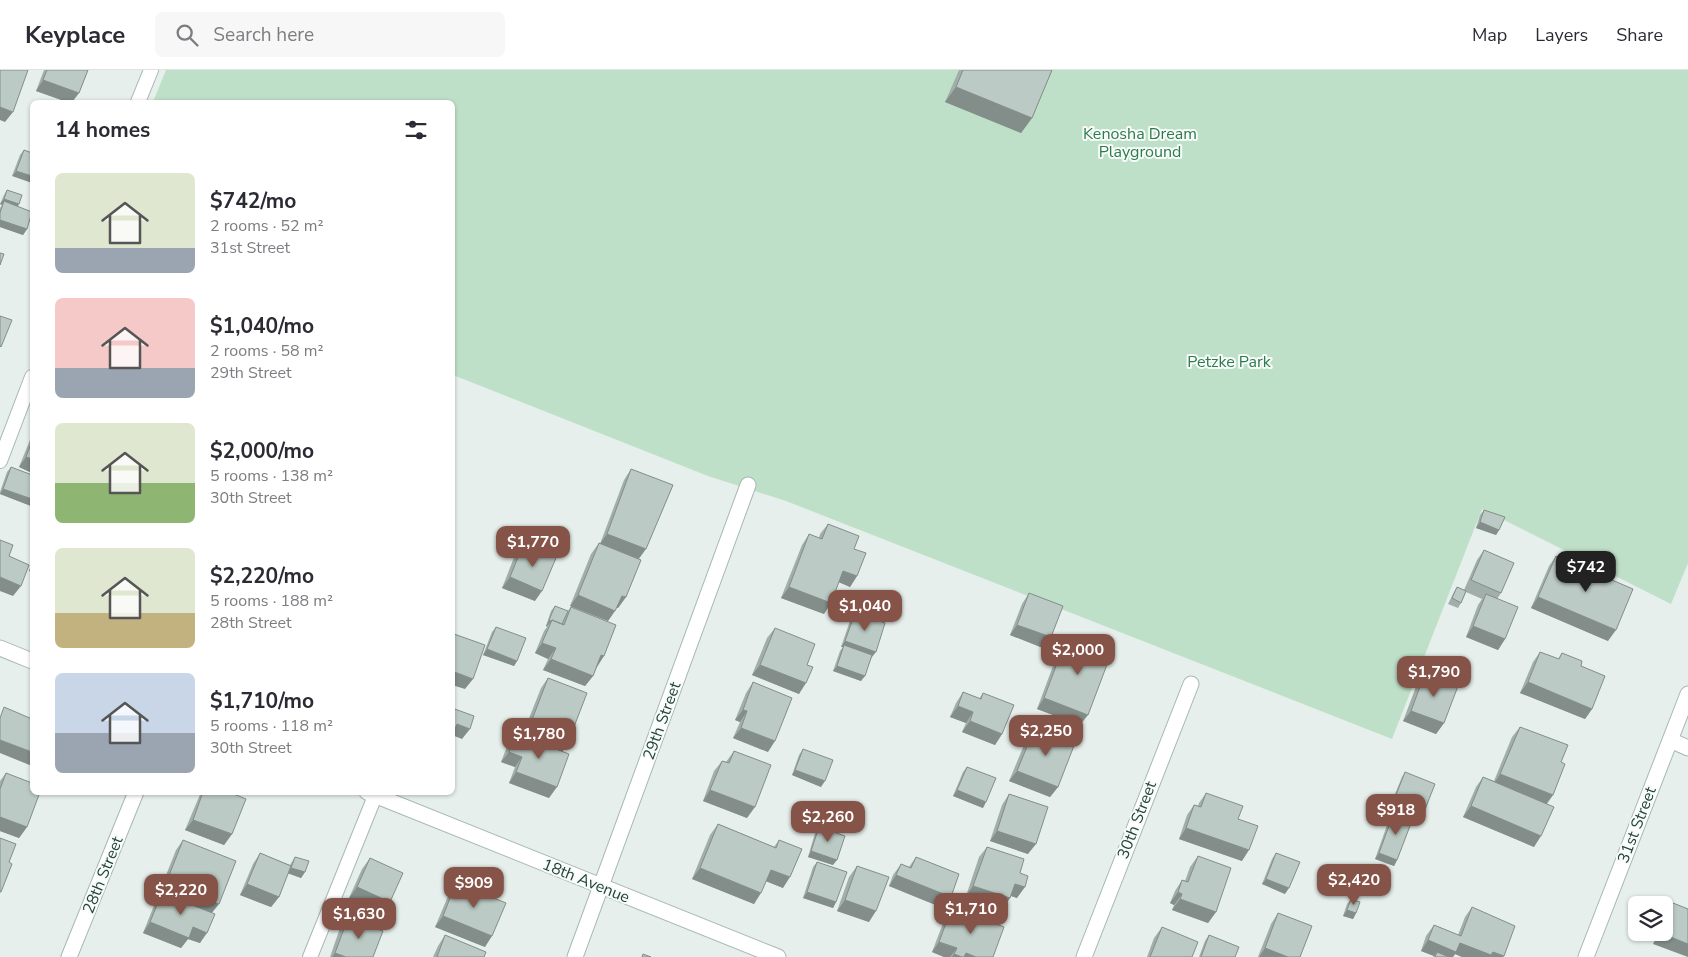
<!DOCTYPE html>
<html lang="en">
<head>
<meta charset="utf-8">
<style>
	body { margin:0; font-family:"Nunito Sans",sans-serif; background:#f7f7f7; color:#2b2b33; height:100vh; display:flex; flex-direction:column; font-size:19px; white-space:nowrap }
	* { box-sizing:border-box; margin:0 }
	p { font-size:16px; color:#7c7c81 }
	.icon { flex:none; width:28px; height:28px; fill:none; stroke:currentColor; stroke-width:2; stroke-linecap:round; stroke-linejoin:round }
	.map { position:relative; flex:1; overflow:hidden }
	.sheet { position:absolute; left:30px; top:30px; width:425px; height:695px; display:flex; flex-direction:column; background:#fff; border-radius:8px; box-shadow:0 1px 4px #0004 }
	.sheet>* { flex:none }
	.fabs { position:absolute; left:1628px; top:826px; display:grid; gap:10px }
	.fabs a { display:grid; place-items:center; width:45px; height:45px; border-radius:8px; background:#fff; box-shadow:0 1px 4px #0004; font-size:25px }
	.price { position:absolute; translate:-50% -42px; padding:0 11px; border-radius:10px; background:#855347; color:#fff; font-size:16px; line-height:32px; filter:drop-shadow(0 1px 2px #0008) }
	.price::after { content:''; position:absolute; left:50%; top:30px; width:15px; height:11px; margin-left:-8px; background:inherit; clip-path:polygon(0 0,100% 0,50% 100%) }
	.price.selected { background:#222; color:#fff }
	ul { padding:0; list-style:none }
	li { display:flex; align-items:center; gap:15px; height:125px; padding:0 25px }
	li span { display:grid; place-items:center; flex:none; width:140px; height:100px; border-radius:8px; color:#555 }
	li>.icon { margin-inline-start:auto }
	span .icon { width:60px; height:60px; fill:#fffc; stroke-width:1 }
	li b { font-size:21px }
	h2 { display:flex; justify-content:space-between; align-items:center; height:60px; padding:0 25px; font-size:21px }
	header { display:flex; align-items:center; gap:30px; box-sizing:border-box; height:70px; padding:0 25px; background:#fff; border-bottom:1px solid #e1e1e2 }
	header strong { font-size:24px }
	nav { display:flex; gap:28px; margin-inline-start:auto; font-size:18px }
	.search { width:350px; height:45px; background:#f7f7f7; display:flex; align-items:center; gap:12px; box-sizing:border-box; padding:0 18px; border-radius:8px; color:#7c7c81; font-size:19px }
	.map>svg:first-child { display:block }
</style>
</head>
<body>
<header>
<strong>Keyplace</strong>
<div class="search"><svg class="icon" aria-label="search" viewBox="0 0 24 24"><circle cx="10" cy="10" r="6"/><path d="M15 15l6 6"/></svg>Search here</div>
<nav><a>Map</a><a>Layers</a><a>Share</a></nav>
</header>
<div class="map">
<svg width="1688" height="887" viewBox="0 0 1688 887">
	<rect width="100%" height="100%" fill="#e6efeb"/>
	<!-- green -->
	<path fill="#bfe0c8" d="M166 0H1688V493L1671 534 1482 439 1392 669 786 431 708 406 453 305 452 32H153Z"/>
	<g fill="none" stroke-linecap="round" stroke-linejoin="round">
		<defs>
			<path id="lane" d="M138 32 151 0
				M0 391 32 307
				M310 887 375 726"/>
			<path id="street" d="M0 578 32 591
				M1670 670 1688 678
				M367 722 778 887
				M69 887 136 722
				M575 887 748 415
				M1084 887 1191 614
				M1586 887 1688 624"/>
		</defs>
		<!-- lane casing -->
		<use href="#lane" stroke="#a8b8b2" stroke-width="16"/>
		<!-- street casing -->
		<use href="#street" stroke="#a8b8b2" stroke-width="17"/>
		<!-- lane -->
		<use href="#lane" stroke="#fff" stroke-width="14"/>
		<!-- street -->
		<use href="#street" stroke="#fff" stroke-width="15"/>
	</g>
	<!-- wall -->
	<path fill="#a1aea9" d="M44 0H88L79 23 72 32H67L36 21Z
		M959 0H1052L1032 48 1021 63 945 32Z
		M24 80 32 83 12 106 20 85Z
		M7 120 19 134 18 136 27 159 23 165 0 157V138L2 135 0 134 4 125Z
		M32 365V403L19 397Z
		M11 397 31 436 0 424V422L7 402Z
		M631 399 639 489 626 527 618 538 617 537 608 551 570 536 591 484 599 473 600 474 624 410Z
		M1484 440 1499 460 1496 465 1476 458 1480 445Z
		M828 454 854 479 857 506 850 517 839 512 831 533 824 544 781 528 802 475 809 464 819 468 820 464Z
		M523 475 535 531 502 518 515 485Z
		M1484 480 1501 523 1497 529 1505 569 1498 580 1466 567 1478 535 1482 529 1466 522 1461 533 1458 538 1448 534 1454 522 1457 517 1464 520 1477 490Z
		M1556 486 1608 571 1531 538 1549 496Z
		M32 490V502L29 501Z
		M1029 523 1043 578 1010 565 1022 534Z
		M555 536 567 542 571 537 597 597 593 606 585 616 543 600 548 589 535 583 544 561 547 557 546 556 551 541Z
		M855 543 872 587 861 611 833 601 840 581 843 577H841L851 548Z
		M496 557 517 591 514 596 483 585 492 562Z
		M775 558 807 595 799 624 752 605 767 568Z
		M1067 567 1080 655 1037 639 1060 577Z
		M1540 582 1558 589 1562 583 1581 596 1592 639 1585 649 1520 623 1533 592Z
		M1425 603 1444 653 1436 664 1403 651 1417 614Z
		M548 608 567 675 562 681 549 728 509 713 515 697 501 692 508 674 516 664 522 666 541 618Z
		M753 612 768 682 733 668 740 652 735 650 746 623Z
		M963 622 979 629 983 623 1002 664 995 675 962 662 966 653 950 647 956 633Z
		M1035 657 1058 717 1050 727 1009 711 1027 668Z
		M1520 657 1561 692 1553 725 1547 734 1534 777 1463 747 1476 717 1483 707 1494 711 1512 667Z
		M803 679 821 717 792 705 799 685Z
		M734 681 747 748 703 731 714 701 722 691 726 692Z
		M967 697 983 738 953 726 963 702Z
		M1405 702 1424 742 1420 747 1390 736 1402 707Z
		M6 703 27 757 19 768 0 761V711Z
		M201 722H229L232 764 224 775 185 760Z
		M1206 723 1238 749 1242 791 1179 769 1187 745 1194 735 1198 736 1199 733Z
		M1009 724 1028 784 990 771 1002 735Z
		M1394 742 1397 790 1394 796 1375 789 1390 747Z
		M718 754 774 777 779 770 783 818 766 811 754 834 692 809 710 765Z
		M819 757 833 795 808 787 815 763Z
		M183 770 212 843 200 873 188 869 181 878 143 863 155 833 161 824 159 823 176 780Z
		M987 777 1020 803 1017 828 1011 826 1003 839 966 826 979 787Z
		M260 783 290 795 295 787 305 802 301 808 288 803 279 827 271 837 240 825 253 794Z
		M1276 783 1285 824 1262 814 1272 789Z
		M1198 786 1216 842 1208 853 1172 840 1174 835 1170 833 1175 821 1182 810 1185 811 1190 797Z
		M916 787 951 827 943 838 889 816 893 805 901 794 909 797Z
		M370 788 390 832 383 842 349 828 362 799Z
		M817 792 836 832 833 838 803 828 813 797Z
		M857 796 869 852 837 841 849 807Z
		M456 813 485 877 435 857 449 824Z
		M1351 829 1356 843 1353 849 1343 846 1347 834Z
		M1673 833 1688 839 1653 874 1658 862H1664V848L1666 844Z
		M952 837 993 887H944L932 882 945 848Z
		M1472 837 1503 887H1462L1455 884 1453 887H1433L1434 886 1421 881 1426 866 1434 855 1458 865 1465 847Z
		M1278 843 1300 887H1258L1271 854Z
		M348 848 373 887H330L340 858Z
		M1162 857 1192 887H1147L1154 868Z
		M445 865 484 887H433L438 876Z
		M1209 865 1235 887H1199L1205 871Z"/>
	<!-- shaded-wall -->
	<path fill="#838d89" d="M43 10 79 23 72 32H67L36 21Z
		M956 17 1032 48 1021 63 945 32Z
		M0 37 13 42 5 52 0 50Z
		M16 101 32 106V113L12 106Z
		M4 129 19 134 15 140 4 131 2 135 0 134Z
		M0 150 27 159 23 165 0 157Z
		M26 387 32 389V403L19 397Z
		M3 419 32 429V434L31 436 0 424Z
		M1480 452 1499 460 1496 465 1476 458Z
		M607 464 646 479 638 490 599 475Z
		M32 495V502L29 501Z
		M843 501 857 506 850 517 836 511Z
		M0 507 21 516 13 526 0 521Z
		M510 507 542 521 535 531 502 518Z
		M789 517 831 533 824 544 781 528Z
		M578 525 615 541 608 551 570 536Z
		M622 526 626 527 618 538 614 536Z
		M1538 527 1616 560 1608 571 1531 538Z
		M549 550 551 551 547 556H546Z
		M1017 555 1051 567 1043 578 1010 565Z
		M1473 556 1505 569 1498 580 1466 567Z
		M845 571 876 582 872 587 843 578 844 575 843 577H841Z
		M542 573 556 578 548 589 535 583Z
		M487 579 517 591 514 596 483 585Z
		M601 585 604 586 597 597 593 596Z
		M551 589 593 606 585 616 543 600Z
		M760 595 806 613 799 624 752 605Z
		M837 596 865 606 861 611 833 601Z
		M452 601 473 609 465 619 452 615Z
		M1528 612 1592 639 1585 649 1520 623Z
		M1044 628 1088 645 1080 655 1037 639Z
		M958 636 973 642 966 653 950 647Z
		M743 640 747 641 740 652 735 650Z
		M1411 641 1444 653 1436 664 1403 651Z
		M970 651 1002 664 995 675 962 662Z
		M457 654 470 659 462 669 452 665Z
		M741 658 775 671 768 682 733 668Z
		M528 660 567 675 559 686 520 671Z
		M0 670 32 682V696L0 683Z
		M509 682 522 687 515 697 501 692Z
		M795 700 825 711 821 717 792 705Z
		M1017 701 1058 717 1050 727 1009 711Z
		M516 702 557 717 549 728 509 713Z
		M1500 704 1553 725 1545 735 1493 715Z
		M710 720 755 737 747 748 703 731Z
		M957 720 986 732 983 738 953 726Z
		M1394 730 1424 742 1420 747 1390 736Z
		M1471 736 1541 766 1534 777 1463 747Z
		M0 747 27 757 19 768 0 761Z
		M193 750 232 764 224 775 185 760Z
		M1186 758 1249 780 1242 791 1179 769Z
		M997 761 1036 774 1028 784 990 771Z
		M811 781 837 790 833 795 808 787Z
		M1379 783 1397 790 1394 796 1375 789Z
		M291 798 305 802 301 808 287 803Z
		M700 798 761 823 754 834 692 809Z
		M771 800 790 807 783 818 763 810Z
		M896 805 951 827 943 838 889 816Z
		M1266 809 1289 818 1285 824 1262 814Z
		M166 813 219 834 211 844 159 823Z
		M247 814 279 827 271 837 240 825Z
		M1015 814 1025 817 1017 828 1008 825Z
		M973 816 1010 828 1003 839 966 826Z
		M357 817 390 832 383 842 349 828Z
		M807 822 836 832 833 838 803 828Z
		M1178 822 1182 824 1174 835 1170 833Z
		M1180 829 1216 842 1208 853 1172 840Z
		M845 830 876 841 869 852 837 841Z
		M1347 840 1356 843 1353 849 1343 846Z
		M443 846 492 866 485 877 435 857Z
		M150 852 193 857 207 863 200 873 188 869 181 878 143 863Z
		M1661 863 1688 874V887L1653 874Z
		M1428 870 1460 873 1493 882 1504 886 1503 887H1462L1455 884 1453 887H1435L1437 882 1434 886 1421 881Z
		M939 872 957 878 950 887H944L932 882Z
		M1265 878 1288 887H1259Z
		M335 883 346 887H332Z
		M966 883 976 887H963Z
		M954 884 962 887H952Z"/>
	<!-- building -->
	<path fill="#bbcac4" stroke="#838d89" d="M0 0H28L13 42 0 37Z
		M47 0H88L79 23 43 10Z
		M963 0H1052L1032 48 956 17Z
		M24 80 32 83V106L16 101Z
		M7 120 22 125 19 134 4 129Z
		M4 131 32 142 27 159 0 150V143Z
		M0 183 4 184 0 195Z
		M0 246 12 250 1 277 0 276Z
		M32 371V389L26 387Z
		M11 397 32 405V429L3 419Z
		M631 399 673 415 646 479 607 464Z
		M1484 440 1505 447 1499 460 1480 452Z
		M828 454 859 466 854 479 866 483 857 506 843 501 831 533 789 517 809 464 822 469Z
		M0 470 13 475 9 486 29 495 21 516 0 507Z
		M599 473 641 490 626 527 622 526 615 541 578 525Z
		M523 475 556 488 542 521 510 507Z
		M1484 480 1514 493 1501 523 1471 510Z
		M1556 486 1633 519 1616 560 1538 527Z
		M1457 517 1466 521 1461 533 1452 528Z
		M1029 523 1063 536 1051 567 1017 555Z
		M1486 524 1518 537 1505 569 1473 556Z
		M555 536 568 541 562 554 552 550 551 551 549 550Z
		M571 537 616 555 604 586 601 585 593 606 551 589 556 578 542 573 552 550 564 555Z
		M855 543 885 553 876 582 845 571Z
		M496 557 526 568 517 591 487 579Z
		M775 558 815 574 807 595 813 597 806 613 760 595Z
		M454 564 485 575 473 609 452 601V567Z
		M1067 567 1111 584 1088 645 1044 628Z
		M844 575 872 585 865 606 837 596Z
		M1540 582 1559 589 1562 583 1582 591 1581 596 1605 606 1592 639 1528 612Z
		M1425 603 1458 616 1444 653 1411 641Z
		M548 608 587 623 567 675 528 660Z
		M753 612 792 628 775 671 741 658 747 641 743 640Z
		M963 622 981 629 983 623 1014 635 1002 664 970 651 973 642 958 636Z
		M4 637 32 649V682L0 670V648Z
		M452 638 474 646 470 659 457 654 452 666Z
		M1035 657 1075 673 1058 717 1017 701Z
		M1520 657 1568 675 1561 692 1565 694 1553 725 1500 704Z
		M516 664 569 684 557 717 516 702 522 687 509 682Z
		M803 679 833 690 825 711 795 700Z
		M734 681 771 695 755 737 710 720 722 691 729 693Z
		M967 697 996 708 986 732 957 720Z
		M1405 702 1435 714 1424 742 1394 730Z
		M6 703 32 713V722H40L27 757 0 747V719Z
		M1483 707 1554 737 1541 766 1471 736Z
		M203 722H229L246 729 232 764 193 750Z
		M1206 723 1243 736 1238 749 1258 756 1249 780 1186 758 1194 735 1201 737Z
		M1009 724 1048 737 1036 774 997 761Z
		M1394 742 1413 748 1397 790 1379 783Z
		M718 754 776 778 779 770 802 779 790 807 771 800 761 823 700 798Z
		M819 757 845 766 837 790 811 781Z
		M0 768 16 774 9 792 12 794 1 822H0Z
		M183 770 236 791 219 834 166 813Z
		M987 777 1024 789 1020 803 1028 806 1025 817 1015 814 1010 828 973 816Z
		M260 783 291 796 279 827 247 814Z
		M1276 783 1300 792 1289 818 1266 809Z
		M1198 786 1231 798 1216 842 1180 829 1182 824 1178 822 1182 810 1188 812Z
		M295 787 309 791 305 802 291 798Z
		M916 787 959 804 951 827 896 805 901 794 911 798Z
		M370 788 403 803 390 832 357 817Z
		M817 792 847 802 836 832 807 822Z
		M857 796 889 807 876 841 845 830Z
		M456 813 506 833 492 866 443 846Z
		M162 823 215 844 207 863 193 857 189 868 150 852Z
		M1351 829 1360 832 1356 843 1347 840Z
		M1673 833 1688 839V874L1661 863 1664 862V856Z
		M952 837 1004 857 993 887H976L966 883 964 887H962L954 884 957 878 939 872Z
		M1472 837 1515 856 1504 886 1493 882 1491 885 1460 873 1456 882 1428 870 1434 855 1461 866Z
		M1278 843 1312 856 1300 887H1288L1265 878Z
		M348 848 383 861 373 887H346L335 883Z
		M1162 857 1198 872 1192 887H1150Z
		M445 865 486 882 484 887H437Z
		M1209 865 1239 877 1235 887H1201Z
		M1437 882 1449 887H1435Z
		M643 884 651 887H642Z"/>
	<g text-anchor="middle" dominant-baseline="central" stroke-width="4" stroke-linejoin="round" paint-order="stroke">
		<!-- park labels -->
		<g font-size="16" fill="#2d7a4b" stroke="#f7fbf9">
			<text x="1140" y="64">Kenosha Dream<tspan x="1140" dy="18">Playground</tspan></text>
			<text x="1229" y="292">Petzke Park</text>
		</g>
		<!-- street labels -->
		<g font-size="16" fill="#24423a" stroke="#f7fbf9">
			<text transform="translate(662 651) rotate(-70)">29th Street</text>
			<text transform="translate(1137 750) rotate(-69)">30th Street</text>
			<text transform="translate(1637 755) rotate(-69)">31st Street</text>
			<text transform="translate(103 805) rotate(-68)">28th Street</text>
			<text transform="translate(586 811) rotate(22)">18th Avenue</text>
		</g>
	</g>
</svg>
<div class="fabs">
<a><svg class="icon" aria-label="layers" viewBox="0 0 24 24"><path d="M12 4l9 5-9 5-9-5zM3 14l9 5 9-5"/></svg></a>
</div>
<b class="price" style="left:533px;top:498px">$1,770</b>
<b class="price selected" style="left:1586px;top:523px">$742</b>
<b class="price" style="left:865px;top:562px">$1,040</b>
<b class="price" style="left:1078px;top:606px">$2,000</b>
<b class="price" style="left:1434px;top:628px">$1,790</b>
<b class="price" style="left:1046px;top:687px">$2,250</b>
<b class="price" style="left:539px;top:690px">$1,780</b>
<b class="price" style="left:1396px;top:766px">$918</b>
<b class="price" style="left:828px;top:773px">$2,260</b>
<b class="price" style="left:1354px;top:836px">$2,420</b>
<b class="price" style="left:474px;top:839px">$909</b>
<b class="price" style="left:181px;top:846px">$2,220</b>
<b class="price" style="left:971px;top:865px">$1,710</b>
<b class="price" style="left:359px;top:870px">$1,630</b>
<section class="sheet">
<h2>14 homes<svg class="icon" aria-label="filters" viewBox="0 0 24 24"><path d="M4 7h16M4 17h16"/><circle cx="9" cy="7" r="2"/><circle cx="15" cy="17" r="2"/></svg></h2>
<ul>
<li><span style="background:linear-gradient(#dfe7d0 75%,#9aa5b1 0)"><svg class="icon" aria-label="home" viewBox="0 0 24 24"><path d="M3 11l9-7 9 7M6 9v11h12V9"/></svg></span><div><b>$742/mo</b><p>2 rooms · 52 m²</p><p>31st Street</p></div></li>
<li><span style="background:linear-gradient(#f6c9c9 70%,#9aa5b1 0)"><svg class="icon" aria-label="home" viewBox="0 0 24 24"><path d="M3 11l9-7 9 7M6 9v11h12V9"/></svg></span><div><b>$1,040/mo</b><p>2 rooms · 58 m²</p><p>29th Street</p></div></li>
<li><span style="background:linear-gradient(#dfe7d0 60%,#8fb573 0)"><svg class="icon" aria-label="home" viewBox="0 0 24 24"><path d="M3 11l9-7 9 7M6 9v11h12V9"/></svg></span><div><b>$2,000/mo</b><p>5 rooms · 138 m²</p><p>30th Street</p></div></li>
<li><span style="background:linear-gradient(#dfe7d0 65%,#c2b280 0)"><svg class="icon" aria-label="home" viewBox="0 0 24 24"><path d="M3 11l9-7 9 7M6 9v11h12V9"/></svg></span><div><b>$2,220/mo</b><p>5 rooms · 188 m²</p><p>28th Street</p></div></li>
<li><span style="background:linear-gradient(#c9d6e8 60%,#9aa5b1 0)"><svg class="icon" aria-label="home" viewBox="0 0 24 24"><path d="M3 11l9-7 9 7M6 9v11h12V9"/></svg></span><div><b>$1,710/mo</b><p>5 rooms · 118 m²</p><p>30th Street</p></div></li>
</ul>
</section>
</div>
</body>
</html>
